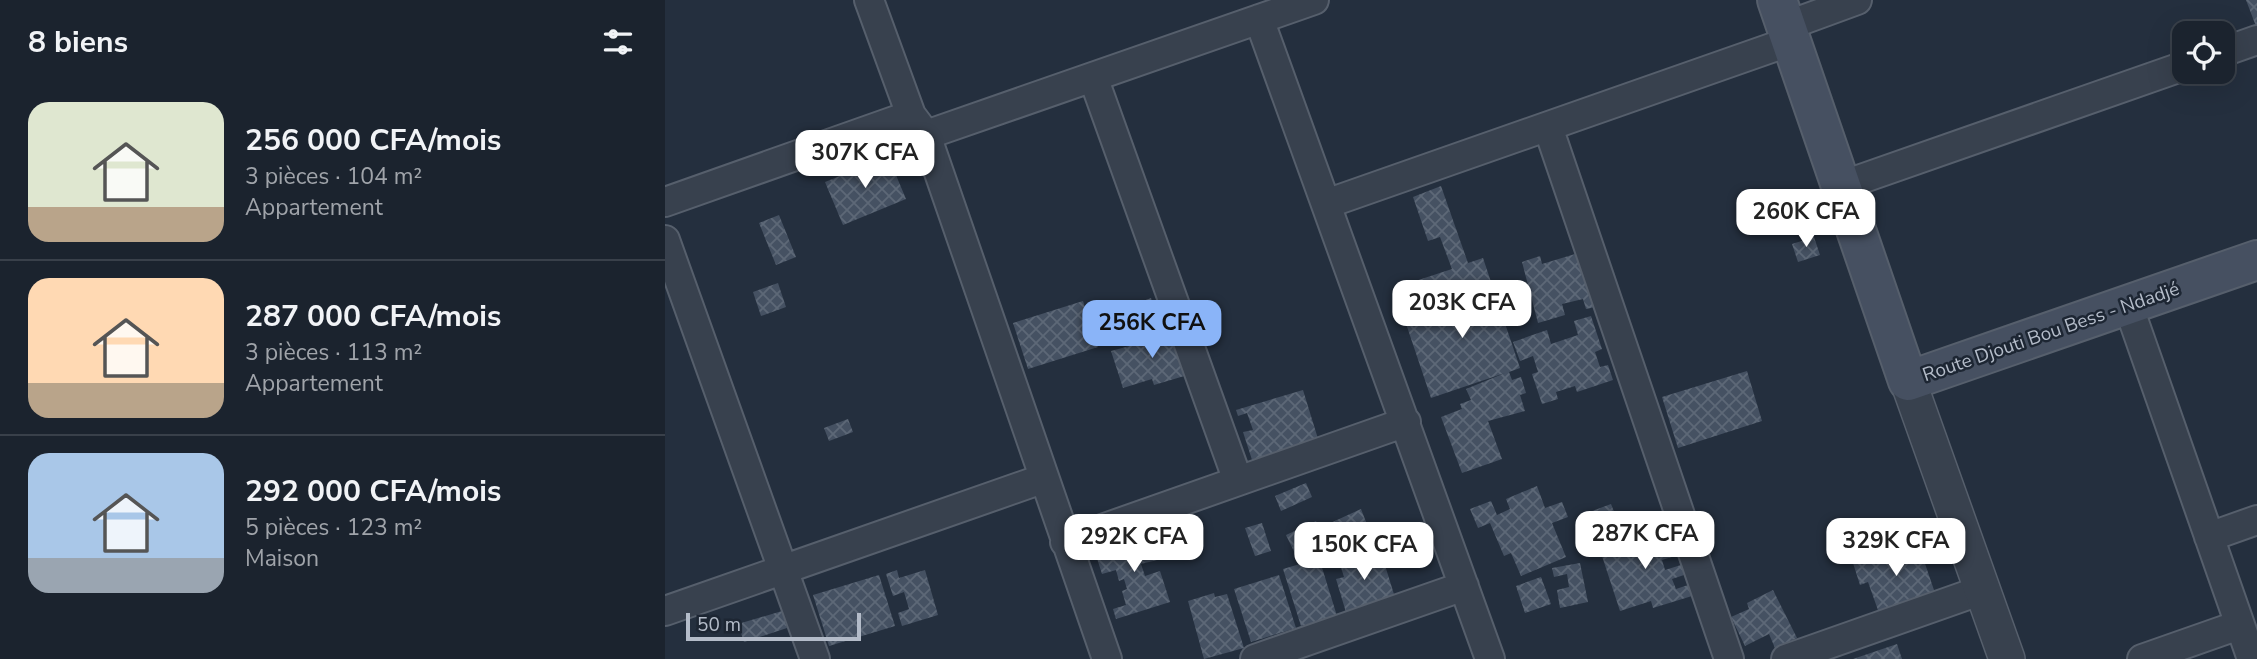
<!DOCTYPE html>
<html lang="fr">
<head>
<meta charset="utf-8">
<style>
	body { margin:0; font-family:"Nunito Sans",sans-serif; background:#242b36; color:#f1f3f6; height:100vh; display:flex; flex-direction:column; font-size:26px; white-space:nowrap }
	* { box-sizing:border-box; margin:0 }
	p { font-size:23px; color:#a0a4aa }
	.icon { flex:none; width:38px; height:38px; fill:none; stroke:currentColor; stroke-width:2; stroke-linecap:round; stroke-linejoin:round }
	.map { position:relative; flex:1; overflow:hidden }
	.side { display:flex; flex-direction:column; background:#1b232e; width:665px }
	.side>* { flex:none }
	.buttons { position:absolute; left:1507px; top:21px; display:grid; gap:14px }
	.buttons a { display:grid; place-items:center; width:63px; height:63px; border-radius:14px; background:#1b232e; box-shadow:0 7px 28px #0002,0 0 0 2px #39404a; font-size:35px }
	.scale { position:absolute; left:21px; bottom:18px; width:175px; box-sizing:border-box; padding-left:7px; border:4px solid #b4bcc9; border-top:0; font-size:19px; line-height:24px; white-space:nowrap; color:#b4bcc9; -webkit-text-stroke:5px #1d2633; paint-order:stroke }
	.price { position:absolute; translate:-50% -60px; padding:0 16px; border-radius:14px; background:#fff; color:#222; font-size:23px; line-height:46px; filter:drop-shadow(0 2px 4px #0008) }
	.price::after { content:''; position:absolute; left:50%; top:42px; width:21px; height:16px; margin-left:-10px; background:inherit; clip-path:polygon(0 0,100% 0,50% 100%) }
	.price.on { background:#8ab4f8; color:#111 }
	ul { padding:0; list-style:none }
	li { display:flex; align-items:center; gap:21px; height:175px; padding:0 28px }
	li+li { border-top:2px solid #39404a }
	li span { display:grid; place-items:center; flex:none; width:196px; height:140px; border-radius:21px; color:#555 }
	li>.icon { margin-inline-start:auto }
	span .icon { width:84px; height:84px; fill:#fffc; stroke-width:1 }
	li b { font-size:30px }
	h2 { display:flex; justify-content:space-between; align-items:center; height:84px; padding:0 28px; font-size:30px }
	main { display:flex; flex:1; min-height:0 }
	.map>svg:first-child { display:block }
</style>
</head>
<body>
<main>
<section class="side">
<h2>8 biens<svg class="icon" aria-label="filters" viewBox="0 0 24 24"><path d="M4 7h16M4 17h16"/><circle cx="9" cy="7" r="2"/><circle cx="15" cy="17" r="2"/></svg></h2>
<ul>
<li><span style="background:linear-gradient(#dfe7d0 75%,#b9a48a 0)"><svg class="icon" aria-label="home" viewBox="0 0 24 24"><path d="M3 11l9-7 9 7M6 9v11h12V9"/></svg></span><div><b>256 000 CFA/mois</b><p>3 pièces · 104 m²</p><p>Appartement</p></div></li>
<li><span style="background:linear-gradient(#ffd9b3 75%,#b9a48a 0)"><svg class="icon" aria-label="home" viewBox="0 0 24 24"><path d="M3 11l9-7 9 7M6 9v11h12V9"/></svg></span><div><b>287 000 CFA/mois</b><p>3 pièces · 113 m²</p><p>Appartement</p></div></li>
<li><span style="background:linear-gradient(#a9c7e8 75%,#9aa5b1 0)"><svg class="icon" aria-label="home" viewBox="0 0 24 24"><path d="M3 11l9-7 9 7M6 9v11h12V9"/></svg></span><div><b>292 000 CFA/mois</b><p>5 pièces · 123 m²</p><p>Maison</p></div></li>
</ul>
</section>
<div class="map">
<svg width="1592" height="659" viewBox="0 0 1592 659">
	<defs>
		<pattern id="building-cross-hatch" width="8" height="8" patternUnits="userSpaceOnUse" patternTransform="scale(1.75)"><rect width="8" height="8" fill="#455162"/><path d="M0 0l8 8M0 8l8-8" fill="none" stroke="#5d6877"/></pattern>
	</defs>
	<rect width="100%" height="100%" fill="#242f3e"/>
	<!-- building -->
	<path fill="url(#building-cross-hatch)" d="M1581 0H1592V29Z
		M223 156 241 199 178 225 160 182Z
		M776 186 803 263 818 258 855 368 844 372 847 380 856 377 861 393 855 395 860 411 823 421 837 459 797 473 776 417 797 409 795 404 806 400 801 389 840 373 766 398 729 288 787 269 775 237 763 241 748 197Z
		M114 215 131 257 111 265 94 223Z
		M1149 237 1155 255 1133 262 1127 244Z
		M920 251 935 306 921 309 918 299 897 304 900 315 873 323 857 262 875 256 877 264Z
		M113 283 121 307 96 316 88 292Z
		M486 298 494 320 450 337 441 315Z
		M418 301 433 347 363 369 348 323Z
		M926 316 937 349 930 352 935 367 943 365 948 380 912 392 910 386 891 392 893 399 877 404 867 374 873 372 868 356 855 361 848 342 882 330 886 344 913 335 909 321Z
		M498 330 500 335 512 331 526 374 489 385 487 379 458 388 446 351 468 345 466 340Z
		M1082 371 1097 421 1013 448 997 397Z
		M638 390 654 442 588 463 578 432 588 430 582 413 573 416 571 410Z
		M183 419 188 432 164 441 159 428Z
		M641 483 647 497 616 511 610 496Z
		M872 486 880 508 897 502 903 517 887 523 901 557 856 576 846 553 839 556 825 523 813 528 805 509 826 501 832 515 845 509 841 499Z
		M946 504 958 534 930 544 919 514Z
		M696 509 705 532 670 547 661 525Z
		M651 521 665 550 635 564 654 558 672 616 636 626 618 569 635 564 621 535Z
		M597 523 606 551 590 556 580 528Z
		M1003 525 1013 555 997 560 1000 570 1016 565 1019 575 1007 579 1011 589 1023 585 1027 596 988 608 986 601 955 611 936 553 962 545 960 539Z
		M483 533 492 560 476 564 480 576 495 571 505 602 451 619 448 609 461 605 457 591 462 589 459 579 454 581 451 570 437 574 429 549Z
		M707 541 710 551 703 553 707 566 719 562 732 604 683 619 671 579 679 577 671 552Z
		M1253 543 1270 593 1214 613 1203 582 1195 585 1188 563 1217 553 1221 564 1233 560 1230 551Z
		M915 563 923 602 895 608 892 590 904 587 902 574 889 577 887 568Z
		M232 570 234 578 260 570 273 615 237 626 233 613 244 609 239 592 228 596 221 574Z
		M214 575 230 626 164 646 148 595Z
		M614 575 631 628 586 642 569 589Z
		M876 577 886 604 860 613 851 586Z
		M1108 590 1132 638 1110 648 1104 634 1080 646 1066 617 1084 609 1082 603Z
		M549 593 550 597 562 594 579 648 539 659 523 601Z
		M117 611 122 628 79 642 73 624Z
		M1232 644 1237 659H1188Z"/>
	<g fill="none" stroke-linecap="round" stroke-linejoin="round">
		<defs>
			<path id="minor" d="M204 0 246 115 261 135 442 659
				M594 19 825 659
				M1121 26 1192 0
				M1558 52 1592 40
				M428 77 573 481
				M883 127 1064 659
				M261 135 649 0
				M1176 186 1519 66
				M0 202 246 115
				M661 204 1126 41
				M0 240 150 659
				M1463 305 1587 659
				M1544 537 1592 520
				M400 542 741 422
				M0 611 377 479
				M590 659 799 586
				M1121 659 1317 590
				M1477 659 1574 625"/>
			<path id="tertiary" d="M1243 381 1342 659"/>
			<path id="secondary" d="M1112 0 1243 381 1592 260"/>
		</defs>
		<!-- minor casing -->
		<use href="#minor" stroke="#565f6c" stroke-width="32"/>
		<!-- tertiary casing -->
		<use href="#tertiary" stroke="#565f6c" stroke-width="38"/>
		<!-- secondary casing -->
		<use href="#secondary" stroke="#565f6c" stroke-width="42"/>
		<!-- minor -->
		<use href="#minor" stroke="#38414e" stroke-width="28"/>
		<!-- tertiary -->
		<use href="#tertiary" stroke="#38414e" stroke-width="35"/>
		<!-- secondary -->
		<use href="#secondary" stroke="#465061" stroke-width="38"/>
	</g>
	<g text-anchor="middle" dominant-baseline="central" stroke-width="5" stroke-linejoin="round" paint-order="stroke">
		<!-- street labels -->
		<g font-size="19" fill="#b4bcc9" stroke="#1d2633">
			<text transform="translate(1386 332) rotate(-19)">Route Djouti Bou Bess - Ndadjé</text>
		</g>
	</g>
</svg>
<div class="buttons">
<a><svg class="icon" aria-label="locate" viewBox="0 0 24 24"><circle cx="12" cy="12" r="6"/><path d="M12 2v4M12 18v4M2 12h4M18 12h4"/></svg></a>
</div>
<div class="scale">50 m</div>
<b class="price" style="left:200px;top:190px">307K CFA</b>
<b class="price" style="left:1141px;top:249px">260K CFA</b>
<b class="price" style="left:797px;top:340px">203K CFA</b>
<b class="price on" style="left:487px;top:360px">256K CFA</b>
<b class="price" style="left:980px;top:571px">287K CFA</b>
<b class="price" style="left:469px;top:574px">292K CFA</b>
<b class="price" style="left:1231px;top:578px">329K CFA</b>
<b class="price" style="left:699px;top:582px">150K CFA</b>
</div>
</main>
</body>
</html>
